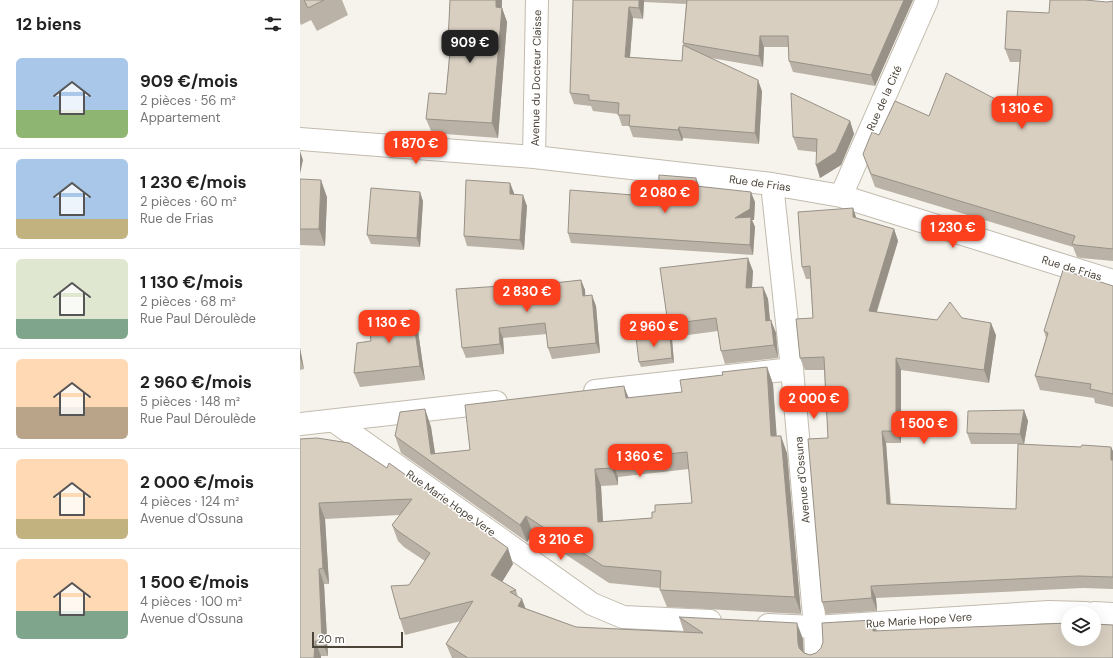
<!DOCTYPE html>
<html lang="fr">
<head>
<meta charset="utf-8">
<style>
	body { margin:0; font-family:"DM Sans",sans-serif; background:#f2f2f2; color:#222; height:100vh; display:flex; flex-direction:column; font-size:15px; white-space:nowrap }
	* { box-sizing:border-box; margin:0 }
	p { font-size:13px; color:#767676 }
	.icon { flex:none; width:22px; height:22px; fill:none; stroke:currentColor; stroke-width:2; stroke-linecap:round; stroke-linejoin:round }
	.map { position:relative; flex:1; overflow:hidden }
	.panel { display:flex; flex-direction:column; background:#fff; width:300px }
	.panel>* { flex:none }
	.tools { position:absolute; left:761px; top:606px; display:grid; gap:8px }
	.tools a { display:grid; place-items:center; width:40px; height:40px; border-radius:50%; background:#fff; box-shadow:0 4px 16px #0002; font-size:20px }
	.scale { position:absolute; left:12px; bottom:10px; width:91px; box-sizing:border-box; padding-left:4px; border:2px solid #4b4439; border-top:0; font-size:11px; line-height:14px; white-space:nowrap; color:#4b4439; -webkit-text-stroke:3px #fff; paint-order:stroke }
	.price { position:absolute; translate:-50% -34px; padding:0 9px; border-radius:8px; background:#fc3f1d; color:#fff; font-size:13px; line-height:26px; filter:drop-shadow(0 1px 2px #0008) }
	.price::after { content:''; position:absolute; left:50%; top:24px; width:12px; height:9px; margin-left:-6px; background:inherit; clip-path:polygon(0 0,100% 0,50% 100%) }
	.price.selected { background:#222; color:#fff }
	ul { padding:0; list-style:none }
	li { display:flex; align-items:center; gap:12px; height:100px; padding:0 16px }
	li+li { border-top:1px solid #e0e0e0 }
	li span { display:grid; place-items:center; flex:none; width:112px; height:80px; border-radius:6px; color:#555 }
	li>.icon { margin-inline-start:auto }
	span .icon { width:48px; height:48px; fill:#fffc; stroke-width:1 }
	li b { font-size:17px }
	h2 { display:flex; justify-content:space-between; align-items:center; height:48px; padding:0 16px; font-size:17px }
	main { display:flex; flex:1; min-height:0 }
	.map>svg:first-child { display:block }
</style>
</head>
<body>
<main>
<section class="panel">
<h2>12 biens<svg class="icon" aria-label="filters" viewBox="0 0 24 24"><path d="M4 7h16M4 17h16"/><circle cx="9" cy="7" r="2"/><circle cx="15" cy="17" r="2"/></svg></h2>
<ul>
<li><span style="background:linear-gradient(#a9c7e8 65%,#8fb573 0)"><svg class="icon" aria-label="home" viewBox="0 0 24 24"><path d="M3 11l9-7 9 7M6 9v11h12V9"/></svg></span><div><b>909 €/mois</b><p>2 pièces · 56 m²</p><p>Appartement</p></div></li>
<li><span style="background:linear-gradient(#a9c7e8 75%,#c2b280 0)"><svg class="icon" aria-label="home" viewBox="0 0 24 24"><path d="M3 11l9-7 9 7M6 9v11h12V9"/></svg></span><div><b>1 230 €/mois</b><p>2 pièces · 60 m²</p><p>Rue de Frias</p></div></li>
<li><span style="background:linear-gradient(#dfe7d0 75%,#7fa58c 0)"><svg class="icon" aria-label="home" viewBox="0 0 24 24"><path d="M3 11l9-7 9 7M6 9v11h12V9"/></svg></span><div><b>1 130 €/mois</b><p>2 pièces · 68 m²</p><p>Rue Paul Déroulède</p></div></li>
<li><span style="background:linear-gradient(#ffd9b3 60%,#b9a48a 0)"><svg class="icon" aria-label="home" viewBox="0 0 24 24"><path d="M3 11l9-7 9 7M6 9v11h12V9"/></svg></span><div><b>2 960 €/mois</b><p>5 pièces · 148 m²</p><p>Rue Paul Déroulède</p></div></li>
<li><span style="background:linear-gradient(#ffd9b3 75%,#c2b280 0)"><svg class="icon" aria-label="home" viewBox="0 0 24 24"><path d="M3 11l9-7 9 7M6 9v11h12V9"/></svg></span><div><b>2 000 €/mois</b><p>4 pièces · 124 m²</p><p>Avenue d'Ossuna</p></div></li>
<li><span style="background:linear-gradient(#ffd9b3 65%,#7fa58c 0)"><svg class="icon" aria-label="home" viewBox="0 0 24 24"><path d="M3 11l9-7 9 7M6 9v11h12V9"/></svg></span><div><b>1 500 €/mois</b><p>4 pièces · 100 m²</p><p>Avenue d'Ossuna</p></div></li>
</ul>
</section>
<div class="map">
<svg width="813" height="658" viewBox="0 0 813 658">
	<rect width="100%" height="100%" fill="#f6f3ec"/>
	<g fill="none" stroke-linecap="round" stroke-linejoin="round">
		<defs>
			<path id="minor" d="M786 0 813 2
				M0 139 234 157 472 184 541 196 813 281
				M234 157 237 0
				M472 184 492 369 515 627 516 658
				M541 196 627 0
				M295 391 492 369
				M34 421 292 604 323 617 410 621
				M0 424 196 402
				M794 613 813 614
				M468 625 515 627 749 612 786 613"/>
		</defs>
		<!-- minor casing -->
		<use href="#minor" stroke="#c2bbae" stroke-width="24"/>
		<!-- minor -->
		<use href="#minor" stroke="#fff" stroke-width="22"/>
	</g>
	<!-- wall -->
	<path fill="#bab2a6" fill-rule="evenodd" d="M0 0H42L48 15 17 31 11 20 1 25 0 22Z
		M150 0H202V8L207 22 198 138 132 133 126 119 146 94 150 47 148 42Z
		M273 0H613L575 86 493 72 489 61 488 47H464L463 67 411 58 462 91 459 144 383 138 382 141 333 137 329 126H322L318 114 293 111 291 106 274 104 270 93ZM344 2 386 4 383 43 384 46 382 61 330 57 333 18 343 19Z
		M813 1V261L781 258 777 257 773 247 575 187 563 154 579 135 629 116 716 110 720 62H710L705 49 749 13Z
		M550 121 554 134 541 165 520 178 516 152 498 150 493 137Z
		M0 179 27 197 25 246 0 245Z
		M210 183 214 194 227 206 224 250 167 246 164 236Z
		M400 187 455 202 454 220H452L455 227 453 255 271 243 268 233 358 197Z
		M123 201 120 247 71 244 67 235Z
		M553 208 556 218 594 229 598 241 577 312 637 320 662 318 696 335 689 383 601 370V443H586L591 504 716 509 718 444H671L667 433 724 410 728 421 724 444 813 451V589L783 588 576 598 577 611 526 614 522 602 528 438 524 370H505L500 358 513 318 510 279H506L502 267Z
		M453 271 452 288 463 287 468 299 470 320 476 333 478 358 425 364 421 351 418 331 373 337 368 324Z
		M281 280 285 290V296L296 306 300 353 252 359 248 348 247 334 203 338 204 354 166 358 162 348 202 286V288Z
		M813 286V407L795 403 794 398 740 390 735 376 746 338 744 331Z
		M112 310 117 324 125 380 60 387 54 373Z
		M372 339 374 363 341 367 339 362Z
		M0 348 4 369 0 370Z
		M467 367 473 384 476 436 487 453 501 614 367 607 360 590V588L309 583 233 533 227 542 101 453 95 436 125 409 131 427 135 454 170 450 329 398 382 392 423 375ZM389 469 392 503 355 512 352 518 303 522 301 486 318 485V477Z
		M17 438 213 564 202 582 216 590 218 597 225 608 276 627 384 632 379 617 503 639V652L510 655 516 653 573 620 577 631 813 658H152L146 644 161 621 105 635 100 619 109 585 125 561 104 547 98 541 92 525 100 515 25 519 29 584H24L28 656H21V658H0Z"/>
	<!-- shaded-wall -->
	<path fill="#979187" d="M196 0H202L201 22 196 7Z
		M339 0H344V2L343 19 339 8Z
		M604 0H613L575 86 571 75Z
		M329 7 333 18 329 68 325 57Z
		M202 8 207 22 198 138 192 123Z
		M460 36 464 47 463 67 459 56Z
		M458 80 462 91 459 144 455 133Z
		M550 121 554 134 541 165 520 178 516 165Z
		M379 127 383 138 382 141 378 130Z
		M0 151 3 160 0 174Z
		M396 178 400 188 396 186Z
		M21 180 27 197 25 246 19 229Z
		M210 183 214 193V205L210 194Z
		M120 192 123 201 120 247 117 238Z
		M451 192 455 202 454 220H452L455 227 453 255 450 245 435 218Z
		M223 195 227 206 224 250 220 240Z
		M553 208 557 220 553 217Z
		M594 229 598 241 573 323 569 311Z
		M448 258 453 271 451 301 446 288Z
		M281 280 285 290 286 306 283 296Z
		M463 287 468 299 471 333 466 321Z
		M292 295 296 306 300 353 296 343Z
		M112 310 117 324 125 380 120 366Z
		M471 320 476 333 478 358 474 345Z
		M691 323 696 335 689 383 684 370Z
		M199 328 203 338 204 354 200 344Z
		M370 334 372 339 374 363 372 358Z
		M0 348 4 369 0 358Z
		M596 358 601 370V443L596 431Z
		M467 367 473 384 478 454 471 436Z
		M324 386 331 404 326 398Z
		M125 409 131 427 137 466 131 454Z
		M724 410 728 421 724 444 720 434Z
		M582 431 586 443 591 516 587 504Z
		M481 436 487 453 501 614 495 597Z
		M811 447 813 451V466L811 460Z
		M311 460 318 477V485L312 468Z
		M295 469 301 486 304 539 298 522Z
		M19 503 25 519 29 584 23 568Z
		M226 516 233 533 227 542 220 525Z
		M208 548 213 564 197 590 191 575Z
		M19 569 24 584 28 656 22 641Z
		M571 586 576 598 577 611 572 598Z
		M222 599 228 615 218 606Z
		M573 620 578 635 573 631Z
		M497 623 503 639 504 658H503L498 643Z
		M15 641 21 656V658H14Z"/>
	<!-- building -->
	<path fill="#d8cfc1" stroke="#979187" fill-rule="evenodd" d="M4 0H24L8 8Z
		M150 0H196V7L202 8 192 123 126 119 129 93 146 94 151 42H148Z
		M273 0H339V8L329 7 325 57 382 61 383 45 458 80 455 133 379 127 378 130 329 126 330 115H318L319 103 289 100V95L270 93Z
		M387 0H604L571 75 489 61 488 36H460L459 56 383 43Z
		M750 0H785L807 2 813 1V249L776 245 772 244 775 236 571 174 563 154 572 132 579 135 595 101 629 116 646 73 716 110 721 50 705 49 707 11 749 13Z
		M491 93 550 121 536 152 516 165 517 139 493 137Z
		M359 175 396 178V186L451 192 450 209 435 218 451 217 450 245 268 233 270 190 358 197Z
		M0 179 21 180 19 229H0Z
		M166 180 210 183V194L223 195 220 240 164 236Z
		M71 188 120 192 117 238 67 235Z
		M553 208V217L594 229 569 311 637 320 650 302 662 318 691 323 684 370 596 358V431H582L587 504 716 509 718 444 781 447 782 445 811 447V460H813V577L778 576 571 586 572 598 522 602 508 439 528 438 524 357 500 358 496 319 513 318 510 266 502 267 498 212Z
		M448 258 446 288 463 287 466 321 471 320 474 345 421 351 416 318 368 324 360 268Z
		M763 270 813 286V394L790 389 791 384 735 376 748 333 744 331Z
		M281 280 283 296 292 295 296 343 248 348 245 323 199 328 200 344 162 348 156 289 202 286V289Z
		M112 310 120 366 54 373 57 343 71 341 68 315Z
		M370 334 372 358 339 362 336 337Z
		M467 367 471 436H481L495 597 360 590 361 571 303 566 226 516 220 525 95 436 100 412 125 409 131 454 170 450 165 405 324 386 326 398 382 392 380 380 423 375 422 372ZM387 452 392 503 355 505V512H352V518L298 522 295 469 312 468 311 460Z
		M724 410 720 434 667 433 668 411Z
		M17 438 49 443 87 468 89 463 208 548 191 575 216 590 210 592 222 599 218 606 276 627 403 633 379 617 497 623 498 643 499 648 504 653 510 655 516 653 521 648 523 642 522 623 573 620V631L768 623V639H794V624L813 625V658H168L146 644 173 601 100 619 91 586 109 585 130 553 98 531 92 525 112 499 19 503 23 568 19 569 22 641H15L14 658H0V439Z"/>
	<g text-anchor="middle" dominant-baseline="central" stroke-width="3" stroke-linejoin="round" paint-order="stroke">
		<!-- street labels -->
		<g font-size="11" fill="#4b4439" stroke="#fff">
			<text transform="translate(236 78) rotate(-89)">Avenue du Docteur Claisse</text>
			<text transform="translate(584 98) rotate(-66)">Rue de la Cité</text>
			<text transform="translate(460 183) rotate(8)">Rue de Frias</text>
			<text transform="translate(772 268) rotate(17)">Rue de Frias</text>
			<text transform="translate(502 480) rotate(-95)">Avenue d'Ossuna</text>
			<text transform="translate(151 503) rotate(35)">Rue Marie Hope Vere</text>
			<text transform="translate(619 620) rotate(-4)">Rue Marie Hope Vere</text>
		</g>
	</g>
</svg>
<div class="tools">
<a><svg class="icon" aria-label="layers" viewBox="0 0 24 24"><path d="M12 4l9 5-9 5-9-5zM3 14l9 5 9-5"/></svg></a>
</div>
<div class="scale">20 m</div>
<b class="price selected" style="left:170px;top:64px">909 €</b>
<b class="price" style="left:722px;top:130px">1 310 €</b>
<b class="price" style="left:116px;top:165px">1 870 €</b>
<b class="price" style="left:365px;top:214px">2 080 €</b>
<b class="price" style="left:653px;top:249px">1 230 €</b>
<b class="price" style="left:227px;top:313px">2 830 €</b>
<b class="price" style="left:89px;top:344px">1 130 €</b>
<b class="price" style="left:354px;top:348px">2 960 €</b>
<b class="price" style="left:514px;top:420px">2 000 €</b>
<b class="price" style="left:624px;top:445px">1 500 €</b>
<b class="price" style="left:340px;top:478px">1 360 €</b>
<b class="price" style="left:261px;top:561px">3 210 €</b>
</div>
</main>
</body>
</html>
